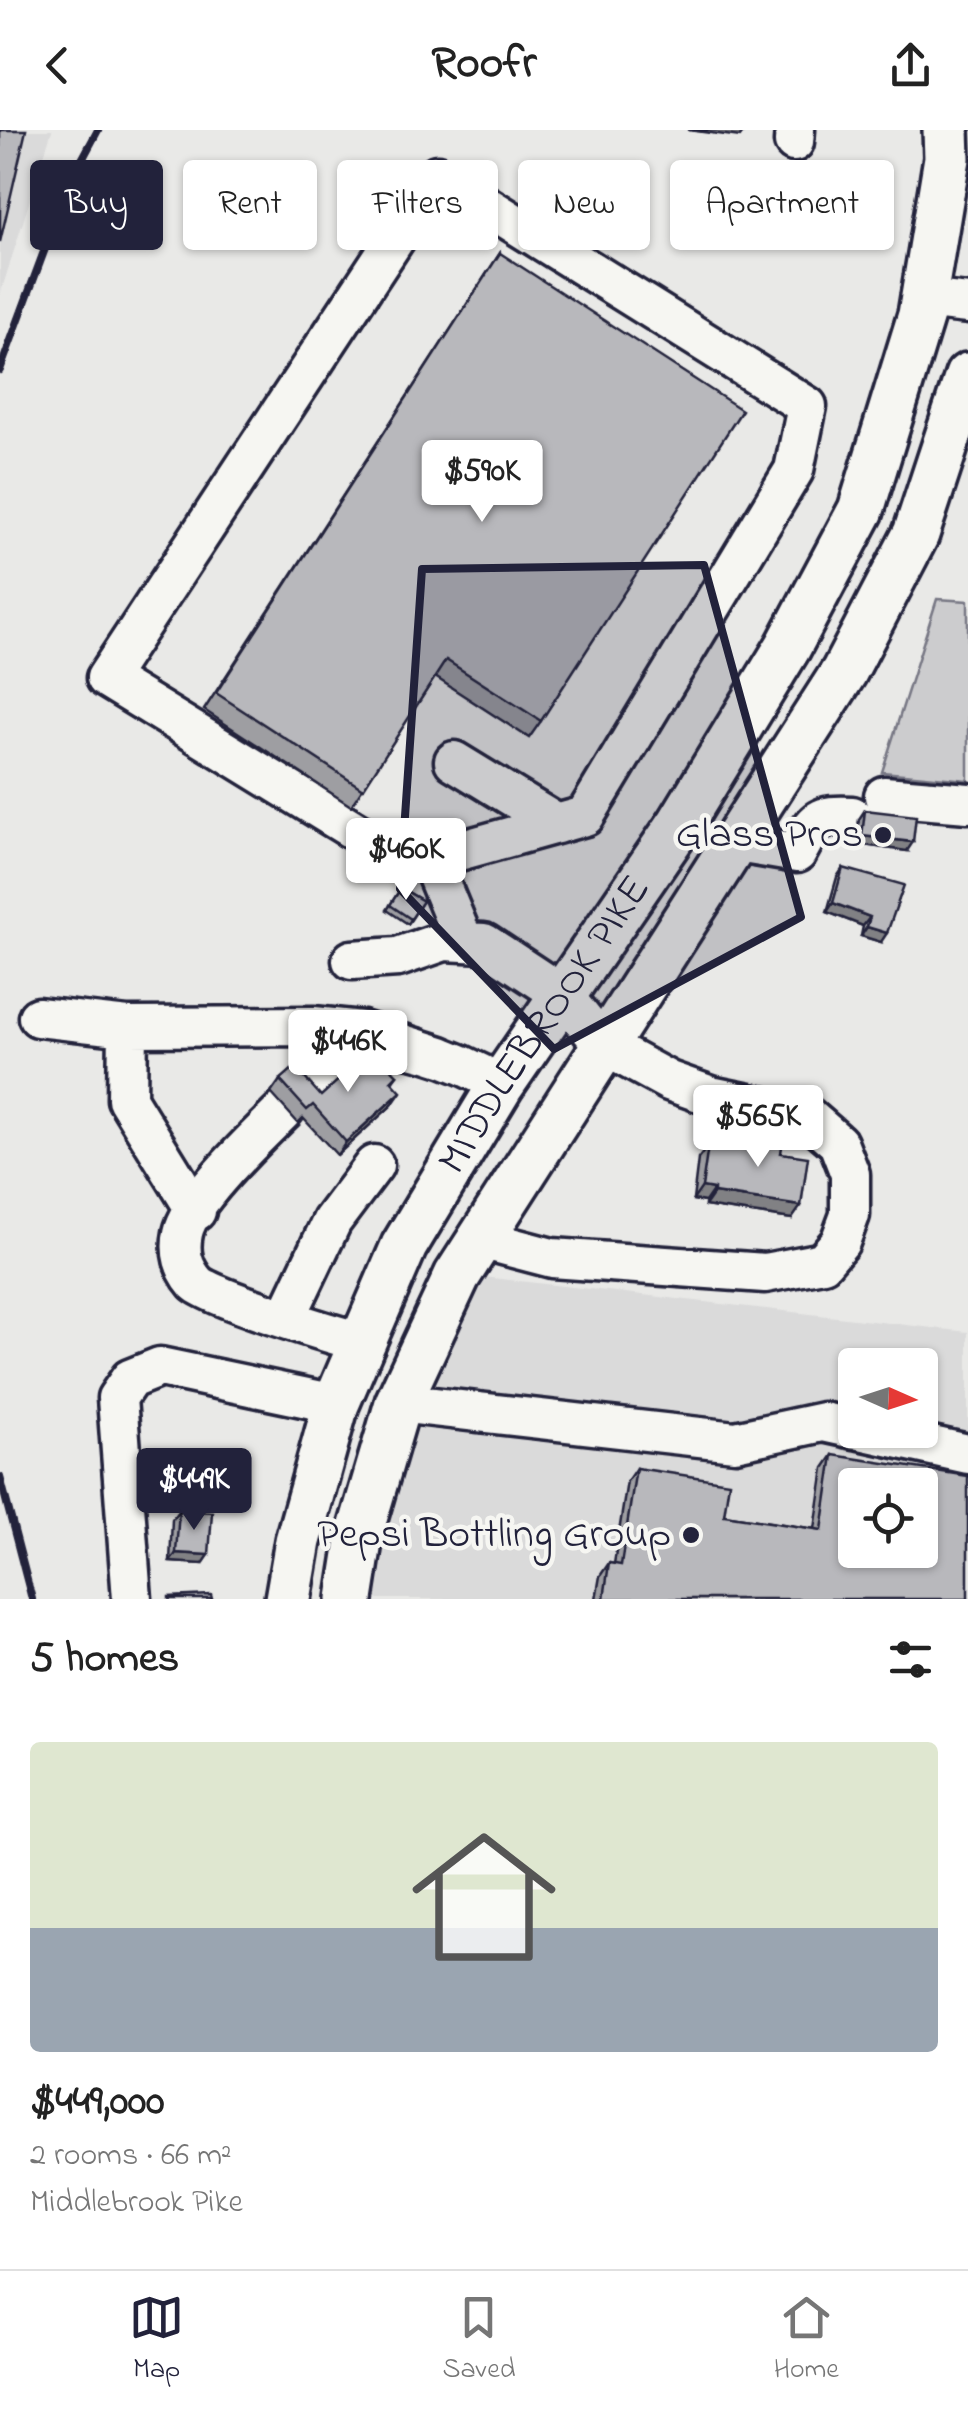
<!DOCTYPE html>
<html lang="en">
<head>
<meta charset="utf-8">
<style>
	body { margin:0; font-family:"Indie Flower",sans-serif; background:#f6f6f6; color:#222; height:100vh; display:flex; flex-direction:column; font-size:38px; white-space:nowrap }
	* { box-sizing:border-box; margin:0 }
	p { font-size:32px; color:#767676 }
	.icon { flex:none; width:55px; height:55px; fill:none; stroke:currentColor; stroke-width:2; stroke-linecap:round; stroke-linejoin:round }
	.map { position:relative; height:1469px; overflow:hidden }
	.panel { display:flex; flex-direction:column; background:#fff; flex:1 }
	.panel>* { flex:none }
	.guide { position:absolute; left:30px; top:30px; width:910px; height:90px; display:flex; gap:20px }
	.needle { width:65px; rotate:93deg }
	.tools { position:absolute; left:838px; top:1218px; display:grid; gap:20px }
	.tools a { display:grid; place-items:center; width:100px; height:100px; border-radius:10px; background:#fff; box-shadow:0 2px 8px #0004; font-size:50px }
	.price { position:absolute; translate:-50% -85px; padding:0 22px; border-radius:10px; background:#fff; color:#222; font-size:32px; line-height:65px; filter:drop-shadow(0 2px 5px #0008) }
	.price::after { content:''; position:absolute; left:50%; top:60px; width:30px; height:22px; margin-left:-15px; background:inherit; clip-path:polygon(0 0,100% 0,50% 100%) }
	.price.selected { background:#22223b; color:#fff }
	ul { padding:0; list-style:none }
	li { display:grid; align-content:center; gap:20px; height:530px; padding:0 30px }
	li span { display:grid; place-items:center; height:310px; border-radius:10px; color:#555 }
	li>.icon { margin-inline-start:auto }
	span .icon { width:180px; height:180px; fill:#fffc; stroke-width:1 }
	li b { font-size:42px }
	h2 { display:flex; justify-content:space-between; align-items:center; height:120px; padding:0 30px; font-size:42px }
	.pill { padding:0 35px; border-radius:10px; background:#fff; box-shadow:0 2px 8px #0004; font-size:35px; line-height:90px }
	.pill.selected { background:#22223b; color:#fff }
	header { display:flex; justify-content:space-between; align-items:center; height:130px; padding:0 30px; background:#fff; font-size:45px; font-weight:700 }
	.tab-bar { display:flex; justify-content:space-around; align-items:center; height:140px; border-top:2px solid #e0e0e0; background:#fff; font-size:28px; color:#767676 }
	.tab-bar a { display:grid; justify-items:center; gap:5px }
	.tab-bar .selected { color:#22223b }
	.map>svg:first-child { display:block }
</style>
</head>
<body>
<header><svg class="icon" aria-label="back" viewBox="0 0 24 24"><path d="M15 5l-7 7 7 7"/></svg>Roofr<svg class="icon" aria-label="share" viewBox="0 0 24 24"><path d="M12 15V3M7 8l5-5 5 5M5 13v7h14v-7"/></svg></header>
<div class="map">
<svg width="968" height="1469" viewBox="0 0 968 1469">
	<rect width="100%" height="100%" fill="#e9e9e7"/>
	<filter id="ink" filterUnits="userSpaceOnUse"><feTurbulence type="fractalNoise" baseFrequency=".01" numOctaves="2"/><feDisplacementMap in="SourceGraphic" scale="20" xChannelSelector="R" yChannelSelector="G"/><feConvolveMatrix kernelMatrix="1 2 1 2 8 2 1 2 1" color-interpolation-filters="sRGB"/></filter>
	<g filter="url(#ink)">
		<!-- built -->
		<path fill="#dadada" fill-rule="evenodd" d="M0 0H52L0 165Z
			M475 1146 968 1202V1469H365L400 1322ZM855 1235H920V1300H855ZM855 1355H920V1420H855Z"/>
		<!-- green -->
		<path fill="#ccccce" stroke="#777784" stroke-width="2.5" d="M937 469 968 471V650L882 642Z"/>
		<g fill="none" stroke-linecap="round" stroke-linejoin="round">
			<defs>
				<path id="minor" d="M794 12 795 0
					M923 169 968 174
					M454 631 557 694
					M884 666 968 673
					M737 713 797 723C815 691 814 684 852 686
					M430 729 585 686 794 340 807 276 437 45 106 548 365 707 430 729 464 812
					M352 830 398 827 444 811 484 813 563 865 603 915 669 951 711 966 807 986 838 1013 850 1044V1085L840 1112 823 1132 765 1143 552 1128 480 1109
					M38 887 128 897 313 896 362 901 441 926
					M128 897 127 969 196 1081
					M298 964C312 951 328 930 345 922 392 901 460 931 501 955
					M285 979C259 1005 190 1069 183 1103 179 1122 183 1138 196 1153 209 1167 337 1206 362 1212
					M286 1188 332 1091 374 1035
					M398 1273 735 1311 823 1292 855 1299
					M860 1300 968 1324
					M132 1469 117 1268 130 1249 160 1237 336 1274"/>
				<g id="major">
					<path id="s1" d="M288 1469 298 1411 336 1274 404 1116 501 955 680 694 788 517 861 380 921 185 947 28 946 0"/>
					<path d="M350 1469 361 1399 398 1273 457 1146 844 542 916 404 968 246"/>
				</g>
			</defs>
			<!-- minor casing -->
			<use href="#minor" stroke="#22223b" stroke-width="45"/>
			<!-- major casing -->
			<use href="#major" stroke="#22223b" stroke-width="52"/>
			<!-- minor -->
			<use href="#minor" stroke="#f6f6f2" stroke-width="38"/>
			<!-- major -->
			<use href="#major" stroke="#f6f6f2" stroke-width="45"/>
			<!-- rail -->
			<path stroke="#22223b" stroke-width="8" d="M0 240 69 54 98 0
				M0 1347 32 1469"/>
		</g>
		<!-- wall -->
		<path fill="#9e9ea2" stroke="#22223b" stroke-width="2.5" d="M500 123 541 591 529 608 435 547 351 676 204 580Z
			M865 680 907 721 856 714 859 689Z
			M843 738 881 812 861 806 863 796 827 782 837 747Z
			M401 758 423 771 408 794 387 780Z
			M377 935 397 945 392 952V975L337 1025 303 988 298 993 271 963 280 950 321 966Z
			M759 994 781 1023 792 1089 705 1076V1072L693 1070 698 1029 708 1016 718 1018 721 1015 748 1019 750 1006Z
			M833 1325 968 1469H596L600 1446 609 1433 614 1434 627 1351 636 1338 724 1385 815 1399 824 1338Z
			M179 1380 203 1434 170 1432 172 1389Z"/>
		<!-- shaded-wall -->
		<path fill="#818184" stroke="#22223b" stroke-width="2.5" d="M688 0H745L740 7Z
			M862 706 913 712 907 721 856 714Z
			M833 773 870 787 863 796 827 782Z
			M867 797 887 803 881 812 861 806Z
			M401 962 392 975 337 1025 346 1012Z
			M702 1057 714 1059 705 1072 693 1070Z
			M714 1063 801 1076 792 1089 705 1076Z
			M176 1423 209 1425 203 1434 170 1432Z"/>
		<!-- building -->
		<path fill="#b8b8bc" stroke="#22223b" stroke-width="2.5" fill-rule="evenodd" d="M0 0H26L0 112Z
			M500 123 742 280 541 591 446 530 363 659 216 563Z
			M865 680 916 686 913 712 862 706Z
			M843 738 904 755 887 803 867 797 870 787 833 773Z
			M401 758 423 771 411 789 390 775Z
			M367 924 377 935 383 930 397 945 391 951 401 962 346 1012 313 975 307 980 280 950 295 937 321 966Z
			M759 994 785 997 781 1023 808 1027 801 1076 714 1063V1059L702 1057 708 1016 720 1018 721 1015 756 1020Z
			M833 1325 968 1346V1469H604L609 1433 621 1435 636 1338 729 1352 724 1385 822 1400ZM855 1355H920V1420H855Z
			M179 1380 212 1382 209 1425 176 1423Z
			M211 1465 212 1469H169V1467Z"/>
	</g>
	<!-- marked area -->
	<path fill="#22223b" fill-opacity="0.2" stroke="#22223b" stroke-width="8" stroke-linejoin="round" d="M704 435 801 787 554 919 400 759 422 439Z"/>
	<!-- markers -->
	<g fill="#22223b" stroke="#f6f6f2" stroke-width="4">
		<circle cx="883" cy="705" r="10"/>
		<circle cx="691" cy="1405" r="10"/>
	</g>
	<g text-anchor="middle" dominant-baseline="central" stroke-width="9" stroke-linejoin="round" paint-order="stroke">
		<!-- poi labels -->
		<g font-size="42" fill="#22223b" stroke="#f6f6f2" text-anchor="end">
			<text x="863" y="705">Glass Pros</text>
			<text x="671" y="1405">Pepsi Bottling Group</text>
		</g>
		<!-- street labels -->
		<g font-size="42" fill="#22223b" stroke="#f6f6f2">
			<text stroke="none"><textPath href="#s1" startOffset="635">MIDDLEBROOK PIKE</textPath></text>
		</g>
	</g>
</svg>
<div class="tools">
<a><svg class="needle" viewBox="-14 -14 28 28"><path d="M0-13l5 13h-10z" fill="#e53935"/><path d="M0 13l5-13h-10z" fill="#767676"/></svg></a>
<a><svg class="icon" aria-label="locate" viewBox="0 0 24 24"><circle cx="12" cy="12" r="6"/><path d="M12 2v4M12 18v4M2 12h4M18 12h4"/></svg></a>
</div>
<b class="price" style="left:482px;top:395px">$590K</b>
<b class="price" style="left:406px;top:773px">$460K</b>
<b class="price" style="left:348px;top:965px">$446K</b>
<b class="price" style="left:758px;top:1040px">$565K</b>
<b class="price selected" style="left:194px;top:1403px">$449K</b>
<div class="guide">
<a class="pill selected">Buy</a>
<a class="pill">Rent</a>
<a class="pill">Filters</a>
<a class="pill">New</a>
<a class="pill">Apartment</a>
</div>
</div>
<section class="panel">
<h2>5 homes<svg class="icon" aria-label="filters" viewBox="0 0 24 24"><path d="M4 7h16M4 17h16"/><circle cx="9" cy="7" r="2"/><circle cx="15" cy="17" r="2"/></svg></h2>
<ul>
<li><span style="background:linear-gradient(#dfe7d0 60%,#9aa5b1 0)"><svg class="icon" aria-label="home" viewBox="0 0 24 24"><path d="M3 11l9-7 9 7M6 9v11h12V9"/></svg></span><div><b>$449,000</b><p>2 rooms · 66 m²</p><p>Middlebrook Pike</p></div></li>
</ul>
</section>
<nav class="tab-bar">
<a class="selected"><svg class="icon" aria-label="map" viewBox="0 0 24 24"><path d="M3 6l6-2 6 2 6-2v14l-6 2-6-2-6 2zM9 4v14M15 6v14"/></svg>Map</a>
<a><svg class="icon" aria-label="saved" viewBox="0 0 24 24"><path d="M7 4h10v16l-5-4-5 4z"/></svg>Saved</a>
<a><svg class="icon" aria-label="home" viewBox="0 0 24 24"><path d="M3 11l9-7 9 7M6 9v11h12V9"/></svg>Home</a>
</nav>
</body>
</html>
